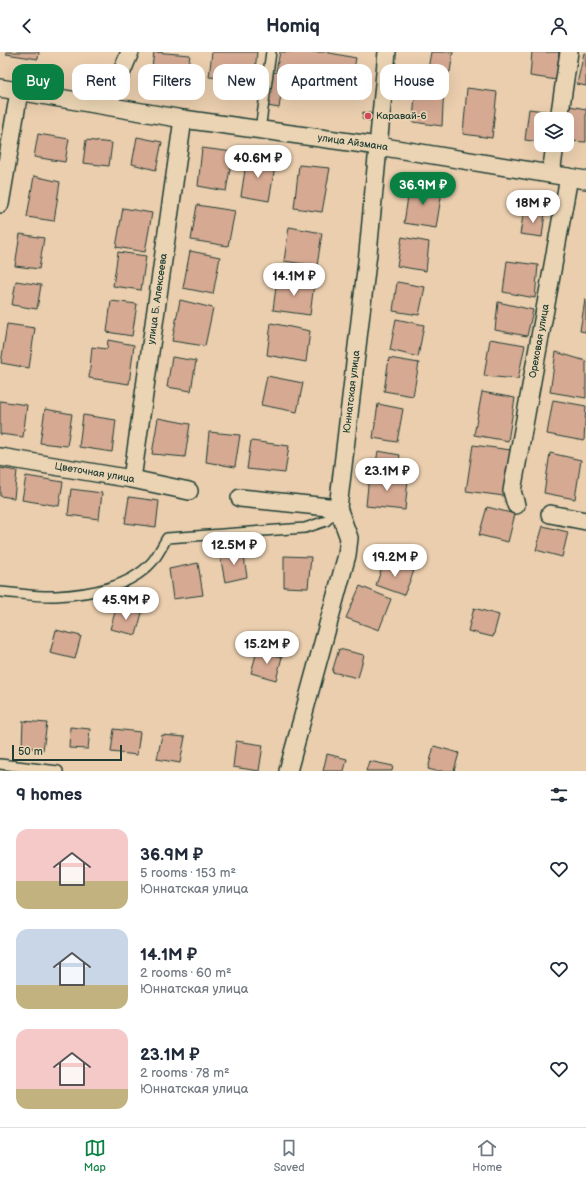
<!DOCTYPE html>
<html lang="en">
<head>
<meta charset="utf-8">
<style>
	body { margin:0; font-family:"Balsamiq Sans",sans-serif; background:#f2f2f3; color:#1f2937; height:100vh; display:flex; flex-direction:column; font-size:15px; white-space:nowrap }
	* { box-sizing:border-box; margin:0 }
	p { font-size:13px; color:#747a83 }
	.icon { flex:none; width:22px; height:22px; fill:none; stroke:currentColor; stroke-width:2; stroke-linecap:round; stroke-linejoin:round }
	.map { position:relative; height:719px; overflow:hidden }
	.side { display:flex; flex-direction:column; background:#fff; flex:1 }
	.side>* { flex:none }
	.top-card { position:absolute; left:12px; top:12px; width:562px; height:36px; display:flex; gap:8px }
	.buttons { position:absolute; left:534px; top:60px; display:grid; gap:8px }
	.buttons a { display:grid; place-items:center; width:40px; height:40px; border-radius:8px; background:#fff; box-shadow:0 4px 16px #0002; font-size:20px }
	.scale { position:absolute; left:12px; bottom:10px; width:110px; box-sizing:border-box; padding-left:4px; border:2px solid #1f3d34; border-top:0; font-size:11px; line-height:14px; white-space:nowrap; color:#1f3d34; -webkit-text-stroke:3px #ead4b3; paint-order:stroke }
	.price { position:absolute; translate:-50% -34px; padding:0 9px; border-radius:14px; background:#fff; color:#222; font-size:13px; line-height:26px; filter:drop-shadow(0 1px 2px #0008) }
	.price::after { content:''; position:absolute; left:50%; top:24px; width:12px; height:9px; margin-left:-6px; background:inherit; clip-path:polygon(0 0,100% 0,50% 100%) }
	.price.selected { background:#0b8043; color:#fff }
	ul { padding:0; list-style:none }
	li { display:flex; align-items:center; gap:12px; height:100px; padding:0 16px }
	li span { display:grid; place-items:center; flex:none; width:112px; height:80px; border-radius:12px; color:#555 }
	li>.icon { margin-inline-start:auto }
	span .icon { width:48px; height:48px; fill:#fffc; stroke-width:1 }
	li b { font-size:17px }
	h2 { display:flex; justify-content:space-between; align-items:center; height:48px; padding:0 16px; font-size:17px }
	.pill { padding:0 14px; border-radius:12px; background:#fff; box-shadow:0 4px 16px #0002; font-size:14px; line-height:36px }
	.pill.selected { background:#0b8043; color:#fff }
	header { display:flex; justify-content:space-between; align-items:center; height:52px; padding:0 16px; background:#fff; font-size:18px; font-weight:700 }
	.dock { display:flex; justify-content:space-around; align-items:center; height:56px; border-top:1px solid #e0e1e3; background:#fff; font-size:11px; color:#747a83 }
	.dock a { display:grid; justify-items:center; gap:2px }
	.dock .selected { color:#0b8043 }
	.map>svg:first-child { display:block }
</style>
</head>
<body>
<header><svg class="icon" aria-label="back" viewBox="0 0 24 24"><path d="M15 5l-7 7 7 7"/></svg>Homiq<svg class="icon" aria-label="person" viewBox="0 0 24 24"><circle cx="12" cy="8" r="4"/><path d="M4 21q1-7 8-7t8 7"/></svg></header>
<div class="map">
<svg width="586" height="719" viewBox="0 0 586 719">
	<rect width="100%" height="100%" fill="#eaceae"/>
	<filter id="ink" filterUnits="userSpaceOnUse"><feTurbulence type="fractalNoise" baseFrequency=".025" numOctaves="2"/><feDisplacementMap in="SourceGraphic" scale="8" xChannelSelector="R" yChannelSelector="G"/><feConvolveMatrix kernelMatrix="1 2 1 2 8 2 1 2 1" color-interpolation-filters="sRGB"/></filter>
	<g filter="url(#ink)">
		<!-- building -->
		<path fill="#d5a992" stroke="#1f3d34" d="M6 0H39L38 7 6 2Z
			M154 0 190 3 186 29 151 23Z
			M212 0H257L254 29 209 25Z
			M280 0H325L356 6 351 33 276 19Z
			M431 0H453L450 20 428 17Z
			M532 0H559L557 28 530 24Z
			M584 1H586V34L577 32Z
			M271 20 284 21 279 56 267 54Z
			M416 29 444 34 442 74 413 70Z
			M467 36 497 40 492 86 463 82Z
			M570 54 586 57V90L567 89Z
			M529 57 553 60 552 67H541V90L525 88Z
			M363 60 374 62 372 69 362 67Z
			M38 82 69 87 65 110 34 105Z
			M137 85 162 90 156 118 132 112Z
			M86 88 112 91 109 114 83 111Z
			M202 96 233 100 226 139 198 134Z
			M247 105 276 109 269 149 241 144Z
			M299 113 330 116 322 160 294 156Z
			M34 124 60 130 54 169 27 165Z
			M410 132 442 139 436 176 404 171Z
			M197 153 235 159 228 194 191 188Z
			M123 156 152 161 145 200 116 195Z
			M524 158 545 161 542 185 520 182Z
			M289 175 322 181 317 214 284 209Z
			M20 182 44 186 39 217 15 214Z
			M402 185 429 190 426 219 397 214Z
			M190 199 220 205 213 242 183 236Z
			M118 200 146 204 141 238 113 234Z
			M507 209 538 213 535 246 503 240Z
			M277 227 314 232 310 263 273 258Z
			M16 229 41 233 37 257 12 253Z
			M397 230 425 235 419 263 393 259Z
			M180 248 213 256 205 294 172 289Z
			M585 248H586V280L580 279Z
			M111 249 137 252 132 284 107 280Z
			M498 250 533 258 527 284 495 278Z
			M396 267 424 273 418 305 390 298Z
			M271 271 310 279 306 310 267 303Z
			M7 272 35 276 29 316 1 311Z
			M490 287 525 293 518 327 484 324Z
			M108 288 134 293 129 332 89 326 92 295 107 297Z
			M556 300 586 309V346L550 340Z
			M172 305 196 309 191 339 167 335Z
			M389 306 419 311 413 344 384 339Z
			M267 324 303 331 297 360 261 353Z
			M482 340 515 346 508 389 474 383Z
			M553 348 586 354 584 389 547 382Z
			M0 349 27 353 23 385 0 382Z
			M378 352 403 357 397 390 373 386Z
			M45 357 72 362 67 394 40 391Z
			M83 363 116 368 112 400 79 395Z
			M158 366 190 372 185 405 152 402Z
			M209 380 240 383 235 415 206 410Z
			M251 389 289 394 285 421 247 417Z
			M473 393 511 398 504 444 466 439Z
			M378 399 400 403 397 420 375 417Z
			M550 401 581 408 575 447 544 441Z
			M0 416 17 419 14 446 0 444Z
			M369 423 408 427 405 458 366 454Z
			M26 424 63 430 59 454 22 448Z
			M71 437 102 441 99 467 68 463Z
			M129 445 159 449 156 475 125 471Z
			M487 455 515 462 508 490 479 483Z
			M543 474 568 480 562 505 536 498Z
			M243 498 247 525 225 530 220 503Z
			M284 504 311 505 308 536 284 535Z
			M384 510 414 519 404 543 376 533Z
			M198 511 203 543 173 547 169 517Z
			M360 534 391 547 379 578 346 566Z
			M117 554 142 561 136 583 110 577Z
			M474 556 499 563 493 585 468 579Z
			M56 578 81 584 75 607 50 601Z
			M339 597 364 603 358 626 332 620Z
			M257 599 282 605 276 628 251 621Z
			M23 669 47 671 43 698 22 694Z
			M70 675 90 677 88 697 69 696Z
			M114 677 140 680 137 703 111 700Z
			M162 683 185 685 180 711 157 707Z
			M236 689 263 693 259 719 233 715Z
			M434 694 459 701 454 719H436L428 717Z
			M327 702 347 707 344 719H323Z
			M369 709 393 714 392 719H366Z"/>
		<g fill="none" stroke-linecap="round" stroke-linejoin="round">
			<defs>
				<path id="service" d="M260 78 271 0
					M0 540C18 541 37 545 56 544 89 542 129 536 152 510 158 503 162 494 167 486L305 476 326 469 338 456
					M0 712 58 719"/>
				<g id="minor">
					<path id="s1" d="M0 36 183 67 378 94 586 128"/>
					<path d="M108 53 130 0"/>
					<path d="M559 67 569 0"/>
					<path d="M551 122 555 93"/>
					<path d="M0 152 19 40"/>
					<path id="s2" d="M0 405 132 427 189 439"/>
					<path id="s3" d="M132 427 183 67"/>
					<path d="M240 446 338 456"/>
					<path id="s4" d="M516 453 512 439 569 125"/>
					<path d="M550 462 586 469"/>
					<path id="s5" d="M288 719 347 503 349 486 338 456 368 201 387 0"/>
				</g>
			</defs>
			<!-- service casing -->
			<use href="#service" stroke="#1f3d34" stroke-width="12"/>
			<!-- minor casing -->
			<use href="#minor" stroke="#1f3d34" stroke-width="20"/>
			<!-- service -->
			<use href="#service" stroke="#ead4b3" stroke-width="9"/>
			<!-- minor -->
			<use href="#minor" stroke="#ead4b3" stroke-width="17"/>
		</g>
	</g>
	<!-- markers -->
	<circle fill="#d1495b" stroke="#ead4b3" stroke-width="1.5" cx="368" cy="64" r="4"/>
	<g text-anchor="middle" dominant-baseline="central" stroke-width="3.5" stroke-linejoin="round" paint-order="stroke">
		<!-- poi labels -->
		<g font-size="10" fill="#1f3d34" stroke="#ead4b3" text-anchor="start">
			<text x="376" y="64">Каравай-6</text>
		</g>
		<!-- street labels -->
		<g font-size="10" fill="#1f3d34" stroke="#ead4b3">
			<text stroke="none"><textPath href="#s1" startOffset="357">улица Айзмана</textPath></text>
			<text stroke="none"><textPath href="#s3" startOffset="182">улица Б. Алексеева</textPath></text>
			<text stroke="none"><textPath href="#s4" startOffset="167">Ореховая улица</textPath></text>
			<text stroke="none"><textPath href="#s5" startOffset="390">Юннатская улица</textPath></text>
			<text stroke="none"><textPath href="#s2" startOffset="96">Цветочная улица</textPath></text>
		</g>
	</g>
</svg>
<div class="buttons">
<a><svg class="icon" aria-label="layers" viewBox="0 0 24 24"><path d="M12 4l9 5-9 5-9-5zM3 14l9 5 9-5"/></svg></a>
</div>
<div class="scale">50 m</div>
<b class="price" style="left:258px;top:127px">40.6M ₽</b>
<b class="price selected" style="left:423px;top:154px">36.9M ₽</b>
<b class="price" style="left:533px;top:172px">18M ₽</b>
<b class="price" style="left:294px;top:245px">14.1M ₽</b>
<b class="price" style="left:387px;top:440px">23.1M ₽</b>
<b class="price" style="left:234px;top:514px">12.5M ₽</b>
<b class="price" style="left:395px;top:526px">19.2M ₽</b>
<b class="price" style="left:126px;top:569px">45.9M ₽</b>
<b class="price" style="left:267px;top:613px">15.2M ₽</b>
<div class="top-card">
<a class="pill selected">Buy</a>
<a class="pill">Rent</a>
<a class="pill">Filters</a>
<a class="pill">New</a>
<a class="pill">Apartment</a>
<a class="pill">House</a>
</div>
</div>
<section class="side">
<h2>9 homes<svg class="icon" aria-label="filters" viewBox="0 0 24 24"><path d="M4 7h16M4 17h16"/><circle cx="9" cy="7" r="2"/><circle cx="15" cy="17" r="2"/></svg></h2>
<ul>
<li><span style="background:linear-gradient(#f6c9c9 65%,#c2b280 0)"><svg class="icon" aria-label="home" viewBox="0 0 24 24"><path d="M3 11l9-7 9 7M6 9v11h12V9"/></svg></span><div><b>36.9M ₽</b><p>5 rooms · 153 m²</p><p>Юннатская улица</p></div><svg class="icon" aria-label="heart" viewBox="0 0 24 24"><path d="M12 20l-8-8c-3-5 5-10 8-4 3-6 11-1 8 4z"/></svg></li>
<li><span style="background:linear-gradient(#c9d6e8 70%,#c2b280 0)"><svg class="icon" aria-label="home" viewBox="0 0 24 24"><path d="M3 11l9-7 9 7M6 9v11h12V9"/></svg></span><div><b>14.1M ₽</b><p>2 rooms · 60 m²</p><p>Юннатская улица</p></div><svg class="icon" aria-label="heart" viewBox="0 0 24 24"><path d="M12 20l-8-8c-3-5 5-10 8-4 3-6 11-1 8 4z"/></svg></li>
<li><span style="background:linear-gradient(#f6c9c9 75%,#c2b280 0)"><svg class="icon" aria-label="home" viewBox="0 0 24 24"><path d="M3 11l9-7 9 7M6 9v11h12V9"/></svg></span><div><b>23.1M ₽</b><p>2 rooms · 78 m²</p><p>Юннатская улица</p></div><svg class="icon" aria-label="heart" viewBox="0 0 24 24"><path d="M12 20l-8-8c-3-5 5-10 8-4 3-6 11-1 8 4z"/></svg></li>
</ul>
</section>
<nav class="dock">
<a class="selected"><svg class="icon" aria-label="map" viewBox="0 0 24 24"><path d="M3 6l6-2 6 2 6-2v14l-6 2-6-2-6 2zM9 4v14M15 6v14"/></svg>Map</a>
<a><svg class="icon" aria-label="saved" viewBox="0 0 24 24"><path d="M7 4h10v16l-5-4-5 4z"/></svg>Saved</a>
<a><svg class="icon" aria-label="home" viewBox="0 0 24 24"><path d="M3 11l9-7 9 7M6 9v11h12V9"/></svg>Home</a>
</nav>
</body>
</html>
